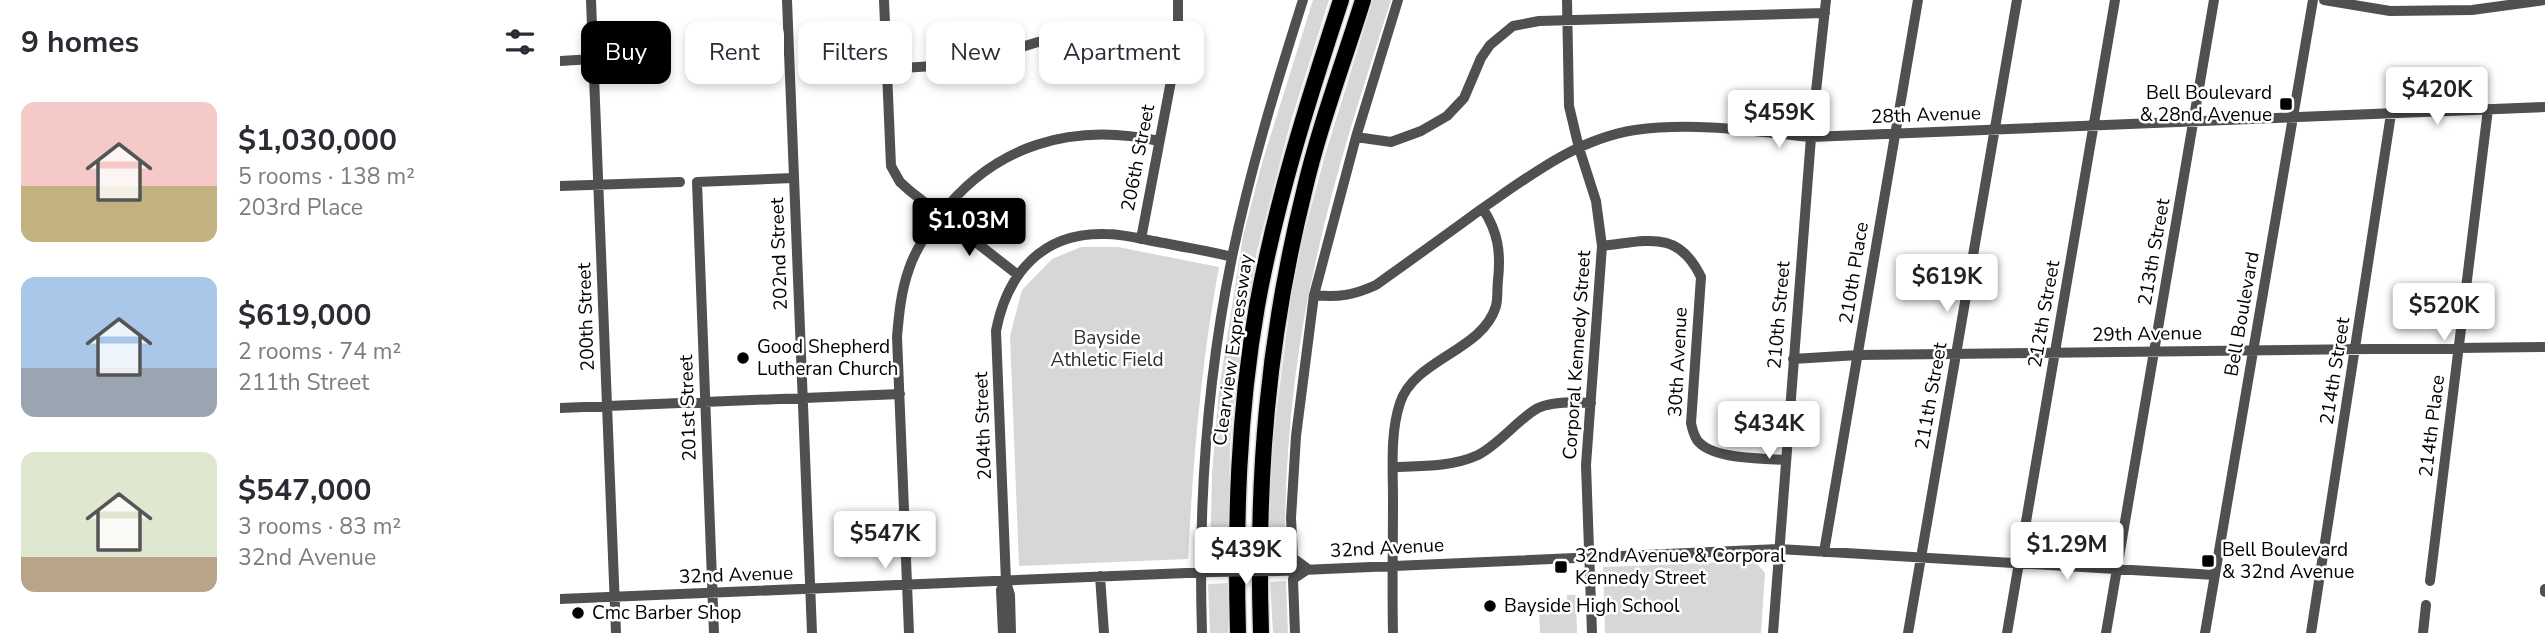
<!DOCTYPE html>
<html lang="en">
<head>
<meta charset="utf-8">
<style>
	body { margin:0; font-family:"Nunito Sans",sans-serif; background:#f7f7f7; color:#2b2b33; height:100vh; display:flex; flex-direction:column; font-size:26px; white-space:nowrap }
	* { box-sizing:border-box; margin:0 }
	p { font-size:23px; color:#7c7c81 }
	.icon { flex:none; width:38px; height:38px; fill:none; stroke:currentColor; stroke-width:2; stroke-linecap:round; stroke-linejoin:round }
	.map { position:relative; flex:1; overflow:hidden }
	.sheet { display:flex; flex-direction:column; background:#fff; width:560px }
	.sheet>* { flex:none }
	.hud { position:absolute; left:21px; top:21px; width:665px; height:63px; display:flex; gap:14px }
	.price { position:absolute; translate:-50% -60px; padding:0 16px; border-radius:7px; background:#fff; color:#222; font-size:23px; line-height:46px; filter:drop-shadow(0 2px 4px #0008) }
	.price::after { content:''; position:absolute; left:50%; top:42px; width:21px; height:16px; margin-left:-10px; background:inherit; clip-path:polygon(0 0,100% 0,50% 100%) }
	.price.on { background:#000; color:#fff }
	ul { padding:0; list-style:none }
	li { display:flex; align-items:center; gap:21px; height:175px; padding:0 21px }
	li span { display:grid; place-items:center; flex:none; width:196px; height:140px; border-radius:14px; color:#555 }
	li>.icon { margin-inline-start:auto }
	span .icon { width:84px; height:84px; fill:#fffc; stroke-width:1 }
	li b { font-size:30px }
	h2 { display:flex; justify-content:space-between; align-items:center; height:84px; padding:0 21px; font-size:30px }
	.chip { padding:0 24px; border-radius:14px; background:#fff; box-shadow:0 4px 10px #0003; font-size:24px; line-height:63px }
	.chip.on { background:#000; color:#fff }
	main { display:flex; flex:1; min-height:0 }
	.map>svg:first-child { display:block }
</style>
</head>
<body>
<main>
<section class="sheet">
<h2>9 homes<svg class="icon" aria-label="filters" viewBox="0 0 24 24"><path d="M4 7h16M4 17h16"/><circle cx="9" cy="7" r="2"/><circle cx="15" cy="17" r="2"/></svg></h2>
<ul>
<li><span style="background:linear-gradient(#f6c9c9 60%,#c2b280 0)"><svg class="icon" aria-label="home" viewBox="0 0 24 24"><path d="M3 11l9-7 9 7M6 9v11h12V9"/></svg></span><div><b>$1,030,000</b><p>5 rooms · 138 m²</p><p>203rd Place</p></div></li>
<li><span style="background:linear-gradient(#a9c7e8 65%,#9aa5b1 0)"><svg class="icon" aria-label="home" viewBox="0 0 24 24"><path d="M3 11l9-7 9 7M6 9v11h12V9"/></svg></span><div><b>$619,000</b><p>2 rooms · 74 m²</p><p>211th Street</p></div></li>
<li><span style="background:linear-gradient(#dfe7d0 75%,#b9a48a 0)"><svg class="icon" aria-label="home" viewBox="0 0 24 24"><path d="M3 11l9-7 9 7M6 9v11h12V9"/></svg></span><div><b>$547,000</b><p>3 rooms · 83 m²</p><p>32nd Avenue</p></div></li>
</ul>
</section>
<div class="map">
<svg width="1985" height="633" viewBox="0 0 1985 633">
	<rect width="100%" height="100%" fill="#fff"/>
	<!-- green -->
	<path fill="#d7d7d7" d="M753 0H769L731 121 697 251 676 383 670 445 668 560 650 561 652 474 659 389 683 236 702 163Z
		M813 0H831C804 85 776 169 757 256 734 354 724 457 725 558L710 559V463L731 297 744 233 765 155Z
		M521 247H558L659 267C641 364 633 461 628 559L459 566 450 336 462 290 492 259Z
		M1195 561 1205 573 1201 633H1045L1043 567Z
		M726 581 728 633H713L710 582Z
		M670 583 668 633H650L648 584Z
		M1007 595H1016L1017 633H980L979 606 1006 605Z"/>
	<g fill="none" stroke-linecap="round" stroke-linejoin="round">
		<defs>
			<path id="highway" d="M678 633C675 523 678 414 697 306 716 201 748 101 781 0
				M701 633C696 479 707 342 744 192 759 127 783 64 803 0"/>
		</defs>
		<!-- highway casing -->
		<use href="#highway" stroke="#dbdbdb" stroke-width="19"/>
		<!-- minor -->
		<path stroke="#505050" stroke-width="10" d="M31 0 56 633
			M227 0 252 633
			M324 0 331 166 340 182 350 191 458 275
			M1007 0 1009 106 1019 148 1036 201 1042 246 1026 465 1032 633
			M1764 0 1830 11 1912 10 1985 0
			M135 53 229 51
			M0 61 33 59
			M326 69 406 64 478 42 529 37H572L618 44
			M796 137 831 142 861 131 887 116 904 98 921 58 930 45 953 26 979 21 1265 13
			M0 186 120 182
			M581 239 618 44V0
			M1042 246C1087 241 1118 229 1141 277L1131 423C1132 428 1134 435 1137 440 1152 460 1202 458 1225 460
			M754 295C778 298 794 295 816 285 851 260 886 235 920 210 968 177 1016 139 1075 130 1134 122 1193 131 1251 137L1985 107
			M1233 359 1298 355 1985 347
			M0 408 340 394
			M833 467C861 466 892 467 918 455 940 444 959 418 978 408 993 401 1015 402 1031 403
			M1264 552 1358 0
			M719 571 1219 549 1655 575
			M540 576 544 633
			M1870 581 1928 109
			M1985 592V589
			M0 599 651 572
			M154 633 137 182 233 178
			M349 633 337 337C339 314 341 291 349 269 355 250 366 234 378 218 433 145 511 122 599 141
			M443 633 441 590 446 582
			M451 633 450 595 446 582 436 331C447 273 483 232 545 234 565 234 585 240 604 243 627 248 650 251 672 257
			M642 633C638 508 647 379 672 257 690 170 716 85 743 0
			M735 633 733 579 748 569 733 558 731 518 736 436 754 295 796 137 838 0
			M833 633C832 588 833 544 833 499 833 469 830 433 840 403 854 359 923 351 936 306 938 298 937 288 938 280 941 252 938 232 923 209
			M1213 633 1251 137 1266 0
			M1348 633 1457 0
			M1447 633 1555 0
			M1546 633 1654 0
			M1645 633 1753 0
			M1751 633 1831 114
			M1863 633 1866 605"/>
		<!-- highway -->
		<use href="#highway" stroke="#000" stroke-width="16"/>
		<!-- minor-bridge -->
		<path stroke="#505050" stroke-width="10" d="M651 572 719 571"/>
	</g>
	<!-- markers -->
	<g fill="#000" stroke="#fff" stroke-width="2.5">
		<rect x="1719" y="97" width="14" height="14" rx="3.5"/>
		<circle cx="183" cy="358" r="7"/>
		<rect x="1641" y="554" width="14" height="14" rx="3.5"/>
		<rect x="994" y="560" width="14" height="14" rx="3.5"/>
		<circle cx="930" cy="606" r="7"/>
		<circle cx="18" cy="613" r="7"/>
	</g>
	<g text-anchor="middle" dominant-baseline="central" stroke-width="5" stroke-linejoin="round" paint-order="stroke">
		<!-- poi labels -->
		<g font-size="19" fill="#000" stroke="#fff" text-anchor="start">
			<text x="1712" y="93" text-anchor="end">Bell Boulevard<tspan x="1712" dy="22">&amp; 28nd Avenue</tspan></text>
			<text x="197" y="347">Good Shepherd<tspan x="197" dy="22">Lutheran Church</tspan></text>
			<text x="1662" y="550">Bell Boulevard<tspan x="1662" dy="22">&amp; 32nd Avenue</tspan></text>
			<text x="1015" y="556">32nd Avenue &amp; Corporal<tspan x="1015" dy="22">Kennedy Street</tspan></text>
			<text x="944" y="606">Bayside High School</text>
			<text x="32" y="613">Cmc Barber Shop</text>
		</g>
		<!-- street labels -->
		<g font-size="19" fill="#000" stroke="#fff">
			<text transform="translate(1366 115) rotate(-2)">28th Avenue</text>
			<text transform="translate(578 158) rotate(-79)">206th Street</text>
			<text transform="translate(1594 252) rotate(-80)">213th Street</text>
			<text transform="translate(219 254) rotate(-92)">202nd Street</text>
			<text transform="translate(1294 273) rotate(-81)">210th Place</text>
			<text transform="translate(1484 314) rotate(-80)">212th Street</text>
			<text transform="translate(1682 314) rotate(-80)">Bell Boulevard</text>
			<text transform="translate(1219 315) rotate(-85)">210th Street</text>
			<text transform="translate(26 317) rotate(-92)">200th Street</text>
			<text transform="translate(1587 334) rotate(-1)">29th Avenue</text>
			<text transform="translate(673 350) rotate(-82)">Clearview Expressway</text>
			<text transform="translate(1017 355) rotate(-86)">Corporal Kennedy Street</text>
			<text transform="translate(1118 362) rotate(-87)">30th Avenue</text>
			<text transform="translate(1775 371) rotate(-81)">214th Street</text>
			<text transform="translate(1371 396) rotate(-80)">211th Street</text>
			<text transform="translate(128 408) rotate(-92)">201st Street</text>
			<text transform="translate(423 426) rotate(-92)">204th Street</text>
			<text transform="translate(1872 426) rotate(-83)">214th Place</text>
			<text transform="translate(827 548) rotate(-3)">32nd Avenue</text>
			<text transform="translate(176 575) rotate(-2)">32nd Avenue</text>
		</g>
		<!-- park labels -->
		<g font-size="19" fill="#2e2e2e" stroke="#fff">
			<text x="547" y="338">Bayside<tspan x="547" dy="22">Athletic Field</tspan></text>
		</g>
	</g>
</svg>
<b class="price" style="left:1877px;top:127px">$420K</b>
<b class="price" style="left:1219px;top:150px">$459K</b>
<b class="price on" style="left:409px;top:258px">$1.03M</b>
<b class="price" style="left:1387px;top:314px">$619K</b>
<b class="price" style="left:1884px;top:343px">$520K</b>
<b class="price" style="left:1209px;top:461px">$434K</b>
<b class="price" style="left:325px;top:571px">$547K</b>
<b class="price" style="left:1507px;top:582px">$1.29M</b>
<b class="price" style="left:686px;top:587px">$439K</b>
<div class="hud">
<a class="chip on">Buy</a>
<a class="chip">Rent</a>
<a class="chip">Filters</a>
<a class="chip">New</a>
<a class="chip">Apartment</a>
</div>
</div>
</main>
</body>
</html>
